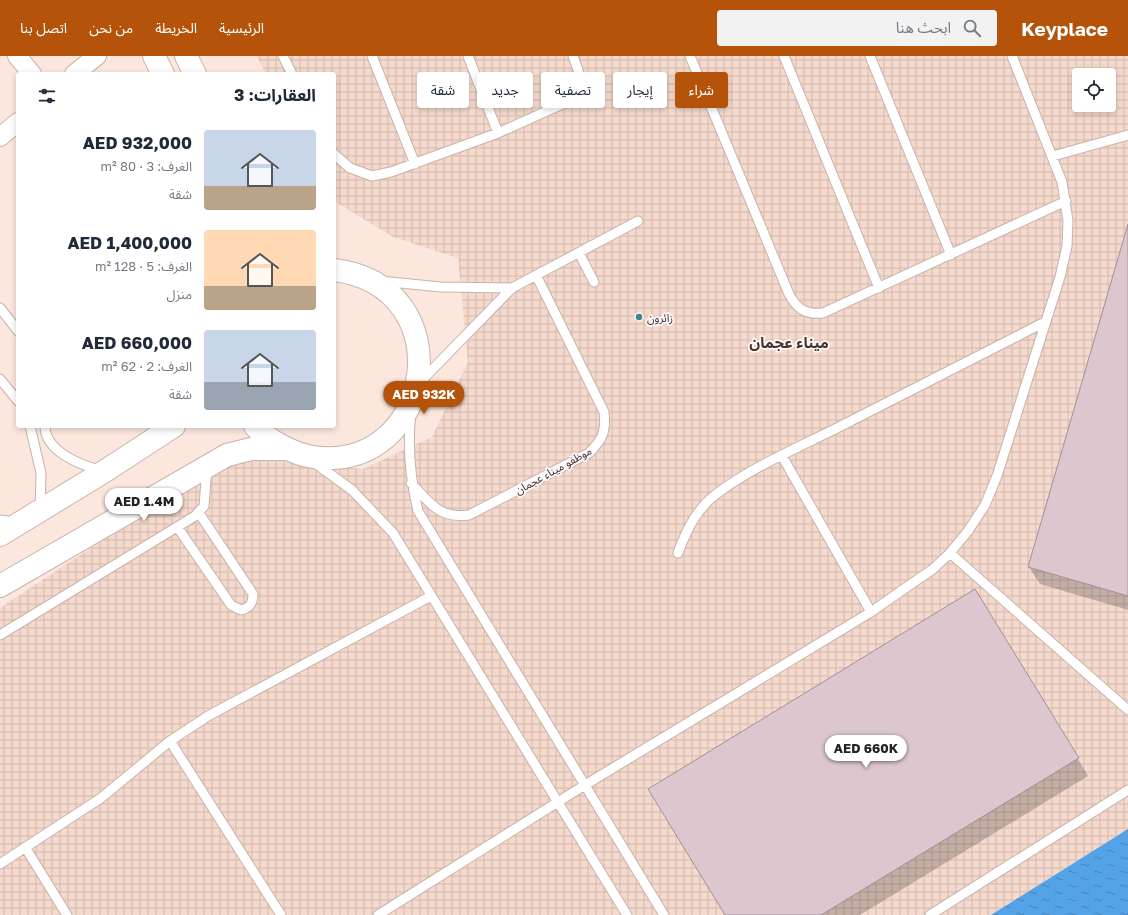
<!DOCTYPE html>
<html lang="ar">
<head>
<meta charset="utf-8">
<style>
	body { margin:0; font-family:"Golos Text","Noto Sans Arabic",sans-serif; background:#f2f2f3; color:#1f2937; direction:rtl; height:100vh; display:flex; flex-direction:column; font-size:15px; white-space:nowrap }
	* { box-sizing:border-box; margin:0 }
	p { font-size:13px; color:#747a83 }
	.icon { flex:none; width:22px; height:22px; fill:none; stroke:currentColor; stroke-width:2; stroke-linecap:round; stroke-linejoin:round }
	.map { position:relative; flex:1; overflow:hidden; direction:ltr }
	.side { position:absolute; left:16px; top:16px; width:320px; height:356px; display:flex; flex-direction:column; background:#fff; border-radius:4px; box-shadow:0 2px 6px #0003; direction:rtl }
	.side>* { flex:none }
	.banner { position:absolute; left:348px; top:16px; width:380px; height:36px; direction:rtl; display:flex; gap:8px }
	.controls { position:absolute; left:1072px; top:12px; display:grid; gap:8px }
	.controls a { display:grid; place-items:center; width:44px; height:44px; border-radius:4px; background:#fff; box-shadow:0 2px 6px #0003; font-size:20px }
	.price { position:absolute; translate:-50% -34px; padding:0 9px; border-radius:14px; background:#fff; color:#222; font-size:13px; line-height:26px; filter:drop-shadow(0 1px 2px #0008) }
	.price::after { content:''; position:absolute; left:50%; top:24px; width:12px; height:9px; margin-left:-6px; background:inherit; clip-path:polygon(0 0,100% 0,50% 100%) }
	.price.on { background:#b45309; color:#fff }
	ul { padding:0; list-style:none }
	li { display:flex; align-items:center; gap:12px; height:100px; padding:0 20px }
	li span { display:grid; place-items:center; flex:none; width:112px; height:80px; border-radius:4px; color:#555 }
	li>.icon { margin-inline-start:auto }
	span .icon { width:48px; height:48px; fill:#fffc; stroke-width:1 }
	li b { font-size:17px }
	h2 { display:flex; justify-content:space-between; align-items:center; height:48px; padding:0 20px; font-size:17px }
	.chip { padding:0 14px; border-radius:4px; background:#fff; box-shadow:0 2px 6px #0003; font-size:14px; line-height:36px }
	.chip.on { background:#b45309; color:#fff }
	header { display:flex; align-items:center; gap:24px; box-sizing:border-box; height:56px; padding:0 20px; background:#b45309; color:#fff }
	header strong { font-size:19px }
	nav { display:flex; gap:22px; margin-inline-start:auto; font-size:14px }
	.search { width:280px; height:36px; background:#f2f2f3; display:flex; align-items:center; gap:10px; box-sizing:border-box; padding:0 14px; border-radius:4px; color:#747a83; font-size:15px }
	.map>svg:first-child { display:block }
</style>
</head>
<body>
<header>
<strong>Keyplace</strong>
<div class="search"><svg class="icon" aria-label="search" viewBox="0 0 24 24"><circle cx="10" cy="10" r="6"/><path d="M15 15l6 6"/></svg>ابحث هنا</div>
<nav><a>الرئيسية</a><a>الخريطة</a><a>من نحن</a><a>اتصل بنا</a></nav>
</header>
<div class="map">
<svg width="1128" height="859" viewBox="0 0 1128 859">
	<defs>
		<pattern id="industrial-grid" width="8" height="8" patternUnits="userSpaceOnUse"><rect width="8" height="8" fill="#f5d9cd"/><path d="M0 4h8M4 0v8" fill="none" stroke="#d3bbb0"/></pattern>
		<pattern id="water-ripples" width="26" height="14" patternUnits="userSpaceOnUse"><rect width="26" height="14" fill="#54a2e8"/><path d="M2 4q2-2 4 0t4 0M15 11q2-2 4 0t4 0" fill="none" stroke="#4785bc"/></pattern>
	</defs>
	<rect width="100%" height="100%" fill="#fce7de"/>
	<!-- industrial -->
	<path fill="url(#industrial-grid)" fill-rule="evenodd" d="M257 0H1128V773L991 859H0V552L212 412 246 400 363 413 432 381 468 306 458 202 393 181 334 145V18H266ZM1079 19H1109V49H1079Z"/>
	<!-- water -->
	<path fill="url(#water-ripples)" d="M1128 773V859H991Z"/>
	<!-- shadow -->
	<path fill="#0003" d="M1128 172V554L1040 528 1029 511Z
		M1078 703 1088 720 860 859H726Z"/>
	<!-- building -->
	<path fill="#dcc7cf" stroke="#a39098" d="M1128 168V540L1028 511Z
		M975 533 1079 702 821 859H725L648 733Z"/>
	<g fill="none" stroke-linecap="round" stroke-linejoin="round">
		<defs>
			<path id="lane" d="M283 0 292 18
				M372 0 415 108
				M468 0 498 77
				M690 0 789 238C797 253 806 259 823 257L1066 145
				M784 0 879 232
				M870 0 951 199
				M334 98 350 112 372 120 391 116 498 77 576 42C584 27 579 16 573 0
				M1053 100 1128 79
				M579 197 594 226
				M380 225 441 231 512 232
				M0 252 18 275
				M0 323 18 345
				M421 325 512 232 638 165
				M411 356C407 391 410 422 418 455L664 859
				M30 370 41 417 40 453
				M45 370C45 395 80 409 100 414
				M782 400 871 556
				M312 405 352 434 393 477 627 859
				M411 427C430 447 439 463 469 459L589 397C603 383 606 376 604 356L536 219
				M0 464 15 466
				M178 472 231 549 241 554C250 552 253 547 253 538L199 457
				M678 497C686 475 696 454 715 439 750 412 797 392 837 372 907 336 976 301 1045 266
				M950 497 1128 654
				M0 579 195 460 204 450 207 411
				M170 685 281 859
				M25 791 67 859
				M0 808 101 742 170 685 208 660 431 540
				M378 859 585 729 871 556 914 526 933 513 950 497 968 475 985 449 997 420 1060 221 1067 190 1068 165 1062 126 1012 0
				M930 859 1128 734"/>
			<path id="street" d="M17 0 32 18
				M74 18 97 0
				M0 81 18 66"/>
			<path id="secondary" d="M154 0 163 18
				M186 0 195 18
				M255 370C268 385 294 398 313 401 435 418 464 230 334 214
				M0 479 105 415 174 370
				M0 530 227 399 251 393H286"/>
		</defs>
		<!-- lane casing -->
		<use href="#lane" stroke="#c7b3aa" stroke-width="11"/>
		<!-- street casing -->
		<use href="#street" stroke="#c7b3aa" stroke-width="20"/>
		<!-- secondary casing -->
		<use href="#secondary" stroke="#c7b3aa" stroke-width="24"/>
		<!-- lane -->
		<use href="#lane" stroke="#fff" stroke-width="9"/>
		<!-- street -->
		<use href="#street" stroke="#fff" stroke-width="18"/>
		<!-- secondary -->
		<use href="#secondary" stroke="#fff" stroke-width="22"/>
	</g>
	<!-- markers -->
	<circle fill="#3f878a" stroke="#fdf8f7" stroke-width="1.5" cx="639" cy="261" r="4"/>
	<g text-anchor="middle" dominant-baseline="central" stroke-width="3.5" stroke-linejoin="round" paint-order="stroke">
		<!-- poi labels -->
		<g font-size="11" fill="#3b332f" stroke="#fdf8f7" text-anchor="start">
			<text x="647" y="261">زائرون</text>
		</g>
		<!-- street labels -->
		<g font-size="11" fill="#3b332f" stroke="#fdf8f7">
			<text transform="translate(553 414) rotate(-29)">موظفو ميناء عجمان</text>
		</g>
		<!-- district labels -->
		<g font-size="15" font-weight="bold" fill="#44342d" stroke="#fdf8f7">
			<text x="789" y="286">ميناء عجمان</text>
		</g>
	</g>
</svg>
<div class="controls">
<a><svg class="icon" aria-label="locate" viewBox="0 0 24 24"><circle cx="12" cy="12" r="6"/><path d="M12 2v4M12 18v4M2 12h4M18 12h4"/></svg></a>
</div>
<b class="price on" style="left:424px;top:359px">AED 932K</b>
<b class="price" style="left:144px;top:466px">AED 1.4M</b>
<b class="price" style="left:866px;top:713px">AED 660K</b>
<div class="banner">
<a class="chip on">شراء</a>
<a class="chip">إيجار</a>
<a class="chip">تصفية</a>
<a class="chip">جديد</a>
<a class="chip">شقة</a>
</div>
<section class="side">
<h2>العقارات: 3<svg class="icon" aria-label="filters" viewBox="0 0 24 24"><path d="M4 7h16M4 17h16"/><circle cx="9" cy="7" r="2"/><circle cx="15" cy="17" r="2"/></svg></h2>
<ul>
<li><span style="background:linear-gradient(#c9d6e8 70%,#b9a48a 0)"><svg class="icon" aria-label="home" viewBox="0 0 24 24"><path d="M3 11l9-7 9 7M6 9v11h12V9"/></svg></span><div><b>AED 932,000</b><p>الغرف: 3 · 80 m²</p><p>شقة</p></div></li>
<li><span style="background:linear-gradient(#ffd9b3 70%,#b9a48a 0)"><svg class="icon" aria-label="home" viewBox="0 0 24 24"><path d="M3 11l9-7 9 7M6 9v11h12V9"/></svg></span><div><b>AED 1,400,000</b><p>الغرف: 5 · 128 m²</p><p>منزل</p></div></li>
<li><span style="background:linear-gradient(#c9d6e8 65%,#9aa5b1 0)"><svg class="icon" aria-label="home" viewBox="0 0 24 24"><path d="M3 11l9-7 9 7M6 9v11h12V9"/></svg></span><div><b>AED 660,000</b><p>الغرف: 2 · 62 m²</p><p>شقة</p></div></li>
</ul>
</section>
</div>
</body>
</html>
